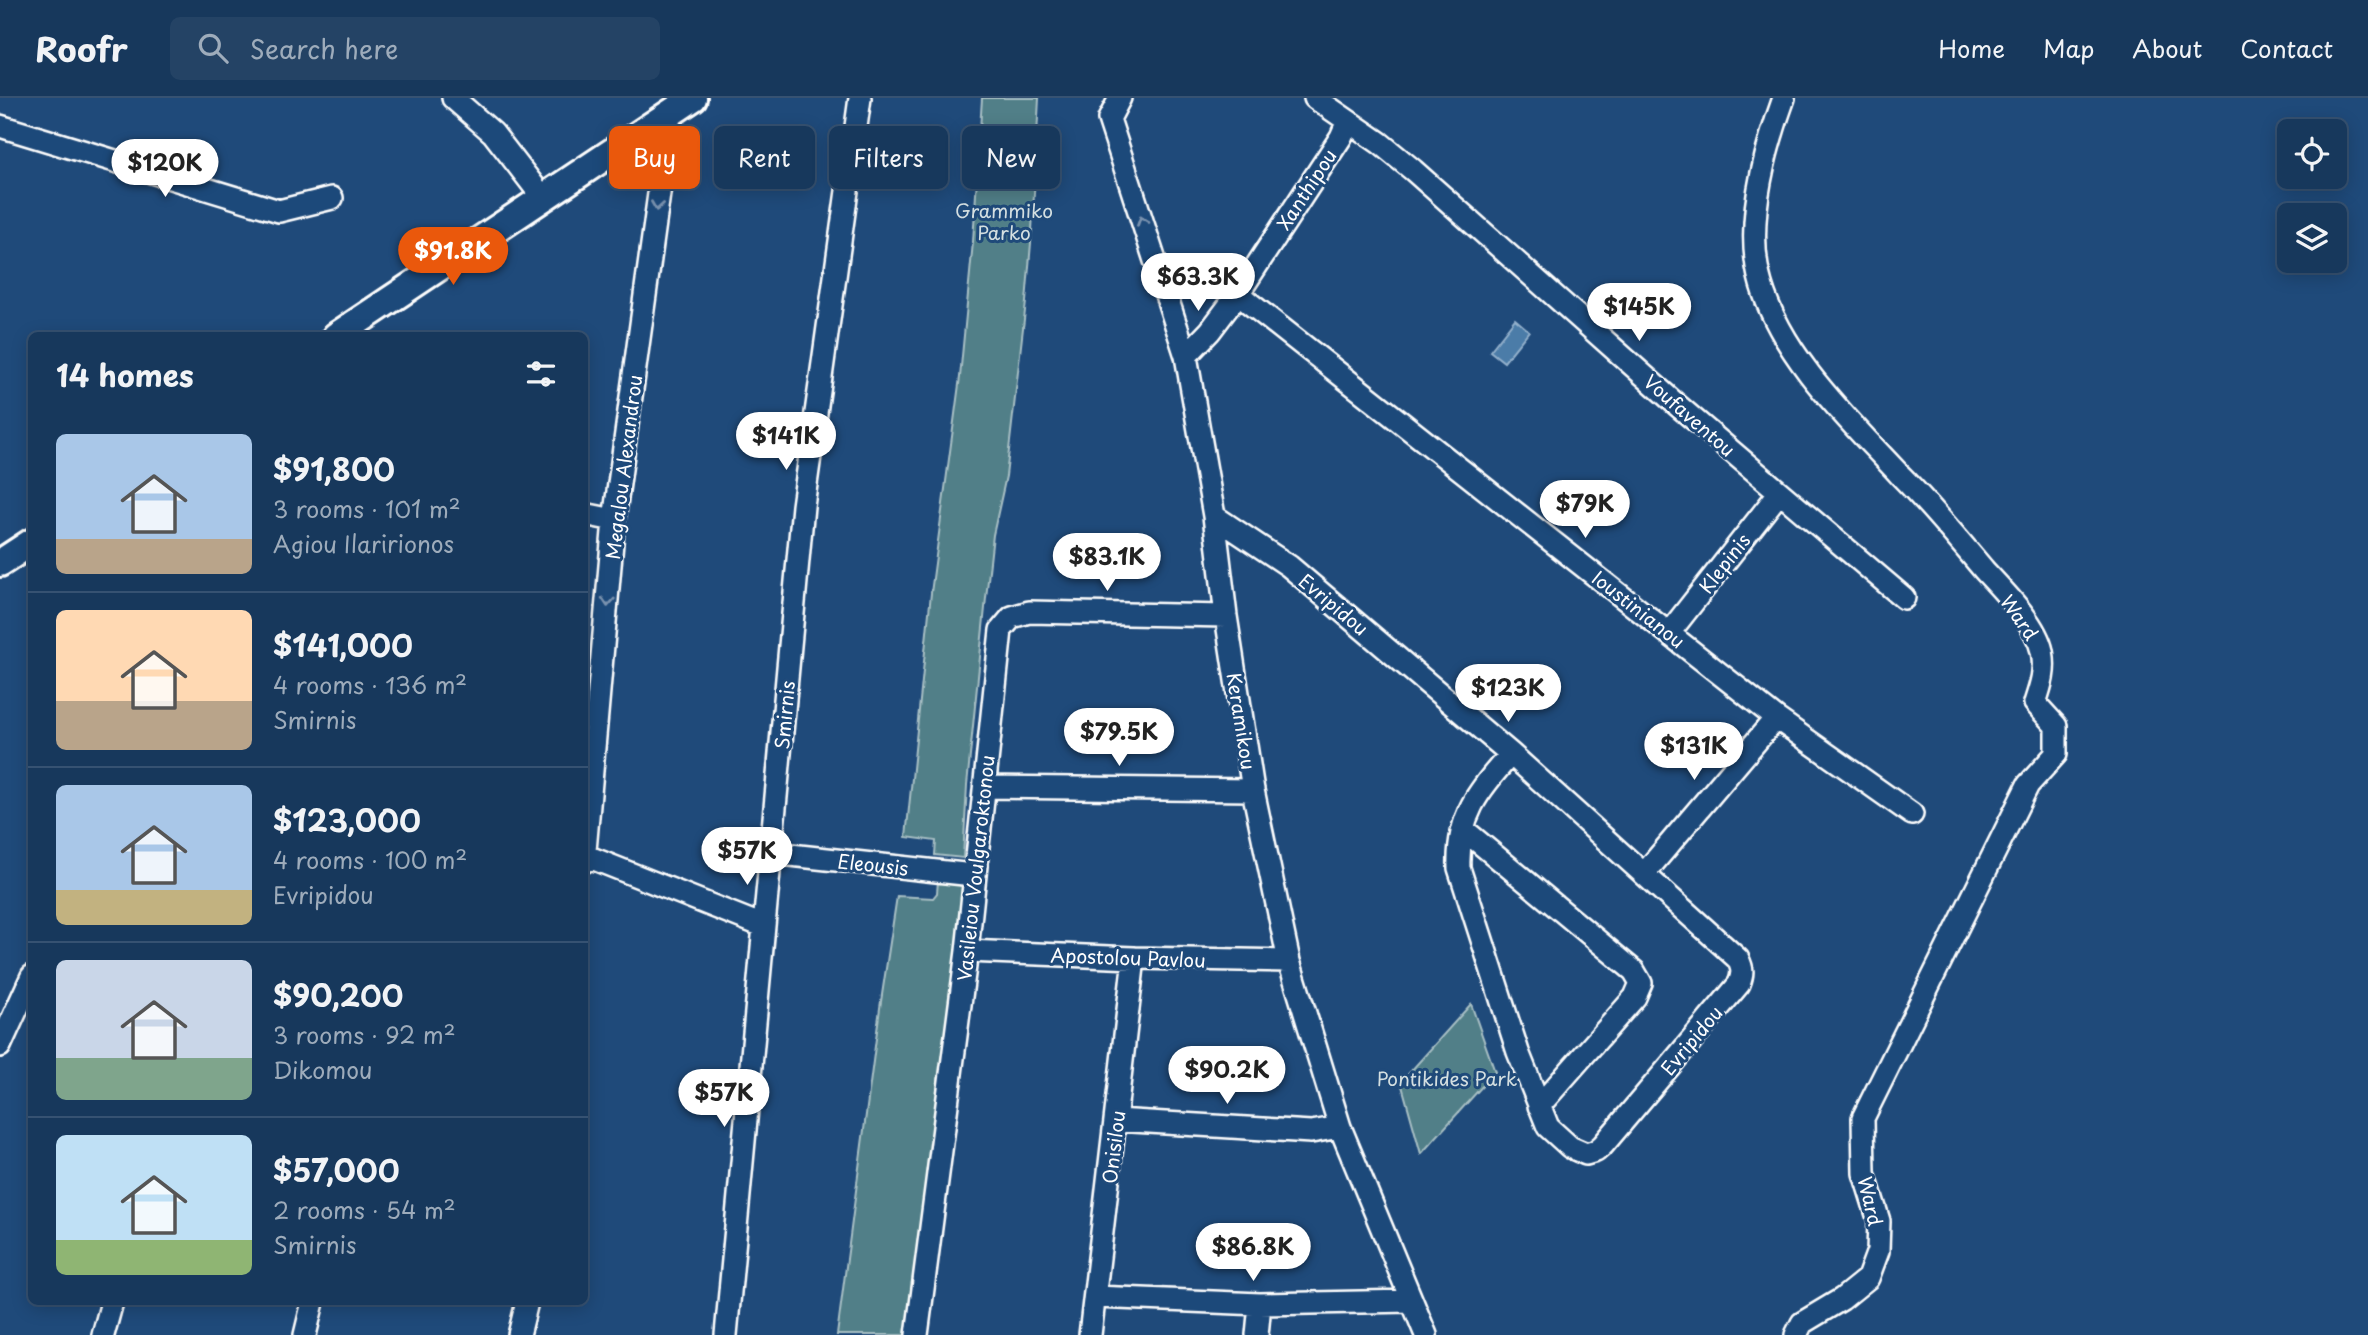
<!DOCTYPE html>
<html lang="en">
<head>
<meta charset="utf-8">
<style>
	body { margin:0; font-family:"Playpen Sans",sans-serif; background:#244365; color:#f1f3f6; height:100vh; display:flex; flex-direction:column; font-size:26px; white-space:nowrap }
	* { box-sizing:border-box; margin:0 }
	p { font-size:23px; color:#9eacbb }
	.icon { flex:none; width:38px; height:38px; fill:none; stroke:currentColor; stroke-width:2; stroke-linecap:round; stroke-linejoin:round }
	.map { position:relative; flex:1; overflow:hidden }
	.side { position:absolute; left:28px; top:234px; width:560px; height:973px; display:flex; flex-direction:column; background:#17385c; border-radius:10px; box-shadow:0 4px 18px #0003,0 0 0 2px #365272 }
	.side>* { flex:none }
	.top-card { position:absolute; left:609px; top:28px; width:665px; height:63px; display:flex; gap:14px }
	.tools { position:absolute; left:2277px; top:21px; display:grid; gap:14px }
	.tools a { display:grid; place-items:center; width:70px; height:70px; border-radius:10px; background:#17385c; box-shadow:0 4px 18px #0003,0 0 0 2px #365272; font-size:35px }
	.price { position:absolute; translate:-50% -60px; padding:0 16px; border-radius:24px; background:#fff; color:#222; font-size:23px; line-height:46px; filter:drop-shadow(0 2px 4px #0008) }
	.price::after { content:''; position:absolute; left:50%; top:42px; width:21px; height:16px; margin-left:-10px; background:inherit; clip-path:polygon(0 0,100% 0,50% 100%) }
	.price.on { background:#ea580c; color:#fff }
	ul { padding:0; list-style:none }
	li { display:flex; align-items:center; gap:21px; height:175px; padding:0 28px }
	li+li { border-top:2px solid #365272 }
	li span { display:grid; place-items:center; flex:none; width:196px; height:140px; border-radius:10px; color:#555 }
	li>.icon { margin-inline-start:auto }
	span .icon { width:84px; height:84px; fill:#fffc; stroke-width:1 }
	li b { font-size:30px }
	h2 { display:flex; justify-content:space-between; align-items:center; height:84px; padding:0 28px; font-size:30px }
	.chip { padding:0 24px; border-radius:10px; background:#17385c; box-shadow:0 4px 18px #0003,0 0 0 2px #365272; font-size:24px; line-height:63px }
	.chip.on { background:#ea580c; color:#fff }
	header { display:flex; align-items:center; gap:42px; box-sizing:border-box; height:98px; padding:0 35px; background:#17385c; border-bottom:2px solid #365272 }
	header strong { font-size:33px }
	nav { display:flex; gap:38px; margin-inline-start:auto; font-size:24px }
	.search { width:490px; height:63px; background:#244365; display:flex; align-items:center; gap:18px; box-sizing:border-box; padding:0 24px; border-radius:10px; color:#9eacbb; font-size:26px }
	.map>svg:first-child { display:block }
</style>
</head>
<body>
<header>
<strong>Roofr</strong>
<div class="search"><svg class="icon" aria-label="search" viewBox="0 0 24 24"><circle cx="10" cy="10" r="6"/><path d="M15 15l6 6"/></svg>Search here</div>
<nav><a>Home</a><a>Map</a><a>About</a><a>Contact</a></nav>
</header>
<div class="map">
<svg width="2368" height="1237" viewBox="0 0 2368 1237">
	<rect width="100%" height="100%" fill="#1f4a7a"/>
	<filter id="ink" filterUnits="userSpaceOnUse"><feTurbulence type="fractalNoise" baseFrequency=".0143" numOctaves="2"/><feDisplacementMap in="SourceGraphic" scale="14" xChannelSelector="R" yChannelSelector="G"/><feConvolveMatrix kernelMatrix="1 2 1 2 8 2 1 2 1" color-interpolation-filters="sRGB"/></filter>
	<g filter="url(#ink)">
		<!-- green -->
		<path fill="#517f88" stroke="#a8bfc4" stroke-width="2" d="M982 0H1039L1032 133 1026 204 1006 378 993 437 986 500 967 687 963 760 935 757 936 743 906 739 931 495 960 279 973 144Z
			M938 783 954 784 964 790 907 1237H837L880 910 897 798 933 800 937 795Z
			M1471 906 1495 974 1421 1056 1401 984Z"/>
		<!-- water -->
		<path fill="#4b7ca8" stroke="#93b0cb" stroke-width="2" d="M1515 221 1529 233 1504 264 1490 253Z"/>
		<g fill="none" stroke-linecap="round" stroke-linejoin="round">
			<defs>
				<path id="minor" d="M453 0 493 35 544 101
					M1120 0 1109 21 1186 258 1214 418 1226 518 1253 692 1289 863 1340 1029 1426 1237
					M1315 0 1380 45 1413 72 1676 306 1904 500
					M1784 0C1764 55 1744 129 1761 186 1782 259 1850 323 1900 377 1930 407 1957 440 1984 472 2003 493 2036 525 2042 553 2046 572 2041 587 2035 605L2056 628V656L2028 687 1863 1020 1864 1075 1879 1123 1878 1153 1868 1180 1842 1201 1802 1225 1796 1237
					M0 28 279 113 332 100
					M1238 196 1776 620 1912 716
					M1186 258 1210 233 1238 196 1341 39 1348 23
					M584 416 614 422
					M1214 418 1289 468 1511 656 1738 861C1743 871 1743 876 1739 886L1603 1047 1596 1053 1586 1056 1570 1049 1548 1029 1518 954 1459 770C1457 719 1478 692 1511 656
					M1669 535 1779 395
					M985 689 1253 692
					M1463 731 1634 873 1641 885 1635 899 1539 1008
					M772 755 973 777
					M584 757 763 828
					M584 764 614 422 670 16
					M1644 776 1776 620
					M967 853 1134 860 1289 863
					M0 948 32 878
					M1116 1022 1311 1034 1340 1029
					M1095 1199 1260 1206 1411 1203
					M103 1237 112 1204
					M305 1237 313 1204
					M519 1237 527 1204
					M726 1237 803 408 860 0
					M917 1237 967 853 1001 532 1012 519 1029 514 1226 518
					M1090 1237 1134 860
					M1257 1237 1260 1206"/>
				<path id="tertiary" d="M336 238 693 0
					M0 465 32 444"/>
			</defs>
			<!-- minor casing -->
			<use href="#minor" stroke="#fff" stroke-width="26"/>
			<!-- tertiary casing -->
			<use href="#tertiary" stroke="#fff" stroke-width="32"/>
			<!-- minor -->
			<use href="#minor" stroke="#1f4a7a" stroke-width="21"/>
			<!-- tertiary -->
			<use href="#tertiary" stroke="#1f4a7a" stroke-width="26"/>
		</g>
		<!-- one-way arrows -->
		<defs><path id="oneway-chevron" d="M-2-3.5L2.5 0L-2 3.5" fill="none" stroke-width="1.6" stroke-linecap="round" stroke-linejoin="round" transform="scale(1.75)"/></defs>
		<g stroke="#7992af">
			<use href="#oneway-chevron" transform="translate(657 108) rotate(98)"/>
			<use href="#oneway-chevron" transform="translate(1142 123) rotate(-108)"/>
			<use href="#oneway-chevron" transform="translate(608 504) rotate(94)"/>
		</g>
	</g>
	<g text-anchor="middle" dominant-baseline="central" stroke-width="6" stroke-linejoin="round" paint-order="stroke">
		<!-- street labels -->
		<g font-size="19" fill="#fff" stroke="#1f4a7a">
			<text transform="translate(1306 91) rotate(-57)">Xanthipou</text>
			<text transform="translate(1690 317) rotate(41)">Voufaventou</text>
			<text transform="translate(623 369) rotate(-83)">Megalou Alexandrou</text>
			<text transform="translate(1724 465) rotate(-52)">Klepinis</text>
			<text transform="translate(1334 506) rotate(40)">Evripidou</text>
			<text transform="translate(1639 511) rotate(38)">Ioustinianou</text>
			<text transform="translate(2020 519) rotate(55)">Ward</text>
			<text transform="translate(784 617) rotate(-85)">Smirnis</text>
			<text transform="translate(1242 623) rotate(81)">Keramikou</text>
			<text transform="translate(873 766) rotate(6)">Eleousis</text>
			<text transform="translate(975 770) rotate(-84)">Vasileiou Voulgaroktonou</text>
			<text transform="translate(1128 859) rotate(2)">Apostolou Pavlou</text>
			<text transform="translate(1691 942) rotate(-50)">Evripidou</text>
			<text transform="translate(1113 1049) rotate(-83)">Onisilou</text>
			<text transform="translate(1871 1103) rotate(77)">Ward</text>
		</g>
		<!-- park labels -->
		<g font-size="19" fill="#d4dfe1" stroke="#1f4a7a">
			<text x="1004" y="112">Grammiko<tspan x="1004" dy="22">Parko</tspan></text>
			<text x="1447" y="980">Pontikides Park</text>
		</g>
	</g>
</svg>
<div class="tools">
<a><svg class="icon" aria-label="locate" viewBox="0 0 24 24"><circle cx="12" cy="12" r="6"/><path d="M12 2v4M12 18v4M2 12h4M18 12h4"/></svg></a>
<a><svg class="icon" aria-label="layers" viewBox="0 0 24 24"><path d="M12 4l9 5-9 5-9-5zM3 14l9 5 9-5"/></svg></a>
</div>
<b class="price" style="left:165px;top:101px">$120K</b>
<b class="price on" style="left:453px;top:189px">$91.8K</b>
<b class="price" style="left:1198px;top:215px">$63.3K</b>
<b class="price" style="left:1639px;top:245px">$145K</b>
<b class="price" style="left:786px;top:374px">$141K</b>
<b class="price" style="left:1585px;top:442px">$79K</b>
<b class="price" style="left:1107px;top:495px">$83.1K</b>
<b class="price" style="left:1508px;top:626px">$123K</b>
<b class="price" style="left:1119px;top:670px">$79.5K</b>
<b class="price" style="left:1694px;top:684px">$131K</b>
<b class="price" style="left:747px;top:789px">$57K</b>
<b class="price" style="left:1227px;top:1008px">$90.2K</b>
<b class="price" style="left:724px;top:1031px">$57K</b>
<b class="price" style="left:1253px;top:1185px">$86.8K</b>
<div class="top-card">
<a class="chip on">Buy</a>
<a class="chip">Rent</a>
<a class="chip">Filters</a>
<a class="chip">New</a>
</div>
<section class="side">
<h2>14 homes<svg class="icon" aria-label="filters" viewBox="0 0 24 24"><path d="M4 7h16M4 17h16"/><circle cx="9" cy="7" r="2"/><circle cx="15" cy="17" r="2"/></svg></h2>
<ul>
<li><span style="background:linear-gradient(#a9c7e8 75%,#b9a48a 0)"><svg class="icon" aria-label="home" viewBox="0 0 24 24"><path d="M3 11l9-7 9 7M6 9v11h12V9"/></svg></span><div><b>$91,800</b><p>3 rooms · 101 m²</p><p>Agiou Ilaririonos</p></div></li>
<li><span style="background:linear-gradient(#ffd9b3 65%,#b9a48a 0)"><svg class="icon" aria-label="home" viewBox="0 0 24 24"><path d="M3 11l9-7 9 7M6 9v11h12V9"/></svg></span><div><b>$141,000</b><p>4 rooms · 136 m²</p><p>Smirnis</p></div></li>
<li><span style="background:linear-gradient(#a9c7e8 75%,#c2b280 0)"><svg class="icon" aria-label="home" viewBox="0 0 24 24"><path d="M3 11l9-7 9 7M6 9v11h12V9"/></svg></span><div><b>$123,000</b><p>4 rooms · 100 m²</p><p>Evripidou</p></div></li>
<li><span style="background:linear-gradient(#c9d6e8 70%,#7fa58c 0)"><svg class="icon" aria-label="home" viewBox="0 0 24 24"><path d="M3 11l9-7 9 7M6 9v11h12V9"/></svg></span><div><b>$90,200</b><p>3 rooms · 92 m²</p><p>Dikomou</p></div></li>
<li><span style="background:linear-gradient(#bfe0f5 75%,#8fb573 0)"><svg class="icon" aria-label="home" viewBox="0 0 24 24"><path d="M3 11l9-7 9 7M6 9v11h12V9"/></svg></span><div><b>$57,000</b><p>2 rooms · 54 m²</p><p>Smirnis</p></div></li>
</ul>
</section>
</div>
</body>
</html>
